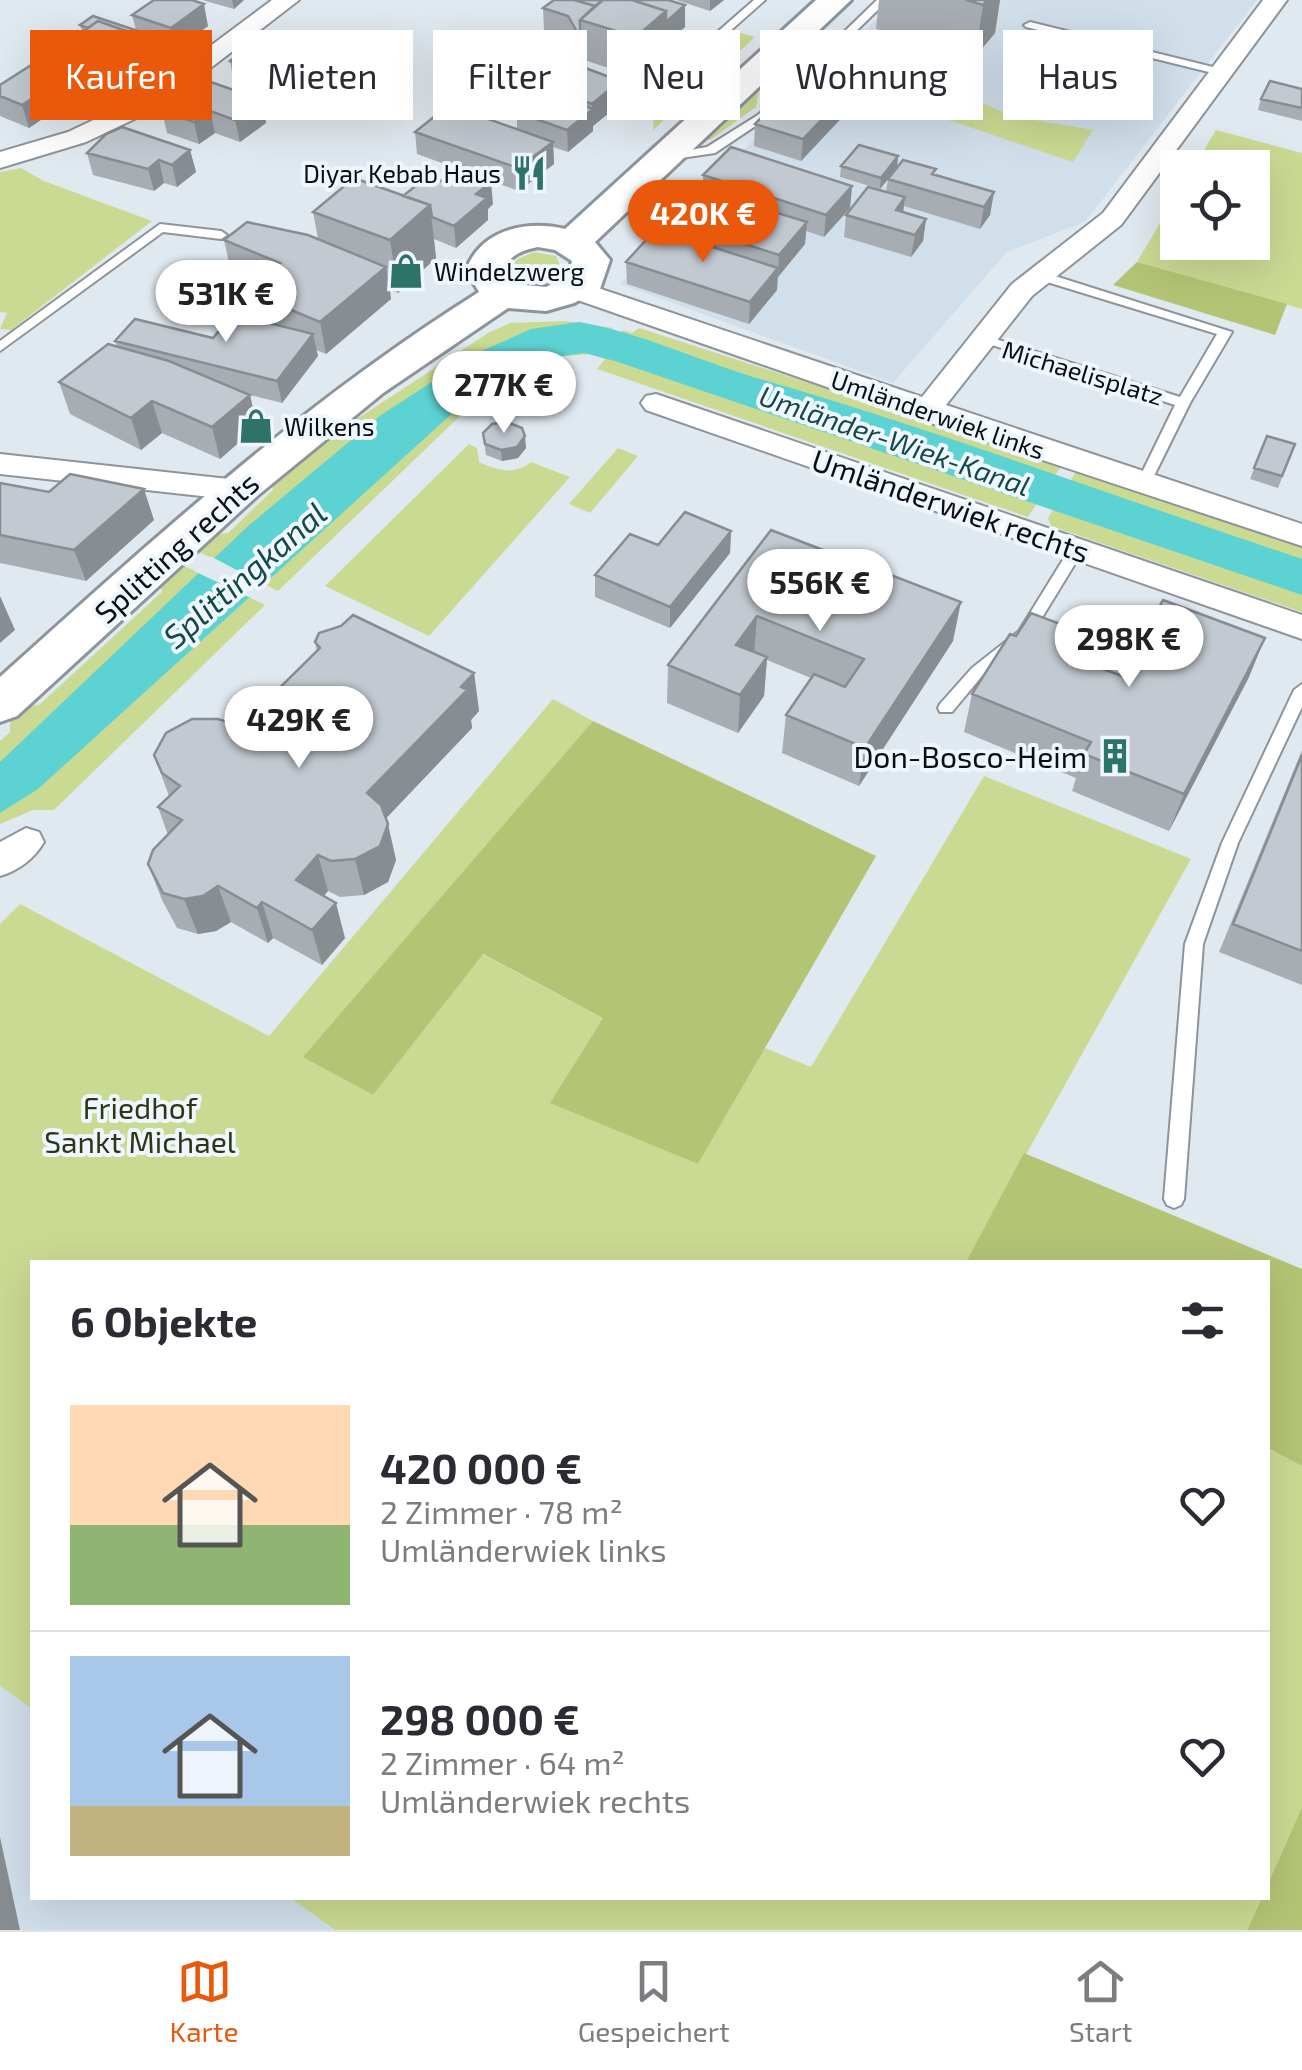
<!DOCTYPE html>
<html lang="de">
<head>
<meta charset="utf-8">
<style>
	body { margin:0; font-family:"Exo 2",sans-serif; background:#f7f7f7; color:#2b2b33; height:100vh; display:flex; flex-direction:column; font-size:38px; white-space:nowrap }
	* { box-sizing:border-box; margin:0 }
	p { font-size:32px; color:#7c7c81 }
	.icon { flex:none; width:55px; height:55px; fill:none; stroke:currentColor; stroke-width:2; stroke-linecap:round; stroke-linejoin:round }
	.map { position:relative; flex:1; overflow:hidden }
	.sheet { position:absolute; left:30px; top:1260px; width:1240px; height:640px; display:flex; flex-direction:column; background:#fff; border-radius:0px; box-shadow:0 10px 40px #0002 }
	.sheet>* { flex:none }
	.guide { position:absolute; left:30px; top:30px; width:1242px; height:90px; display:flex; gap:20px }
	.tools { position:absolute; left:1160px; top:150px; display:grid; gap:20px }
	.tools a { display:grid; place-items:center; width:110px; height:110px; border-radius:0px; background:#fff; box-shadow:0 10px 40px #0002; font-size:50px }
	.price { position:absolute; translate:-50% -85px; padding:0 22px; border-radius:35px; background:#fff; color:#222; font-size:32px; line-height:65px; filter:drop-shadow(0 2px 5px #0008) }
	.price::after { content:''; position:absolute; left:50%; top:60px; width:30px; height:22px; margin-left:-15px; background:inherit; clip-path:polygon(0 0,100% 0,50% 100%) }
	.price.current { background:#ea580c; color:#fff }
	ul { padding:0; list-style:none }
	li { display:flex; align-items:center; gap:30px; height:250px; padding:0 40px }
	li+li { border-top:2px solid #e1e1e2 }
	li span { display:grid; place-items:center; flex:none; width:280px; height:200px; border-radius:0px; color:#555 }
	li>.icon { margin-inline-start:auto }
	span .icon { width:120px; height:120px; fill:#fffc; stroke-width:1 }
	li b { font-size:42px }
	h2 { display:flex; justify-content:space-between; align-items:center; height:120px; padding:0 40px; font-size:42px }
	.chip { padding:0 35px; border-radius:0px; background:#fff; box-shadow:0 10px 40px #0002; font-size:35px; line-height:90px }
	.chip.current { background:#ea580c; color:#fff }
	.tab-bar { display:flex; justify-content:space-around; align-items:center; height:140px; border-top:2px solid #e1e1e2; background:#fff; font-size:28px; color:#7c7c81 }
	.tab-bar a { display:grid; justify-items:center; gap:5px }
	.tab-bar .current { color:#ea580c }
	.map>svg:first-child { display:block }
</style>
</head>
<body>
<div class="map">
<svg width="1302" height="1930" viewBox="0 0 1302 1930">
	<rect width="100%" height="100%" fill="#e1e9f0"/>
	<!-- built -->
	<path fill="#d1dfeb" d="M896 0H1257L1085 222 1007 252 893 383 620 284 728 165Z
		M0 1686 32 1709V1898H290L335 1930H0Z"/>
	<!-- green -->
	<path fill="#cada92" d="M734 31 755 37 653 130 655 107 663 95H668L666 103 677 104 679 91 692 90 736 49Z
		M792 48 811 54 803 65 786 60 784 71H773L772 84H760L756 107 710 140 704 139Z
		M886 73 937 82 1012 116 1093 130 1073 162 869 93Z
		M1216 130 1302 153V309L1137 262 1177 194 1178 242H1252V168L1194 167Z
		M21 168 44 181 152 221 11 330 0 329 7 313 0 312V172Z
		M534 252 556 256 562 270 543 281 518 276 513 268 516 260Z
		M565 321 613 328 590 354 555 357 457 409 461 415 278 591 264 584 251 598 265 605 54 810H33L0 824V741L10 732V717L20 707 39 705 162 592 159 579 178 564 199 572 213 559 194 549 209 535 228 533 273 490 272 484 338 434V423L360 417 488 333 510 323Z
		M639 328 1062 465 1028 517 597 369 605 359 598 357 623 330 632 333Z
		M469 444 477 448 479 462C497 470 514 476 531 462L570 477 429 636 325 586Z
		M618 448 638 456 590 513 569 504Z
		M1078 468 1109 482 1302 545V612L1051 526 1048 518Z
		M553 699 593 721 304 1057 373 1095 482 954 603 1018 551 1102 698 1164 765 1048 811 1067 984 776 1191 859 966 1262H32V1709L0 1686V924L20 904 269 1036Z
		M1268 1448 1302 1466V1807L1268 1884Z
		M290 1898H1262L1247 1930H335Z"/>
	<!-- forest -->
	<path fill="#b4c475" d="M1137 262 1287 304 1275 335 1113 285Z
		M593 721 876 856 698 1164 550 1103 603 1018 483 954 373 1095 303 1057Z
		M1024 1153 1302 1269V1466L1268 1448V1262H966Z
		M1302 1807V1930H1247L1262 1898H1268V1884Z"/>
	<!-- water -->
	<path fill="#5dd2d2" d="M579 322C642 333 699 361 760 379 943 432 1121 499 1302 559V595L615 361 584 353 556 357 456 410 38 789 0 813V762L247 527 381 415 475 354 531 329Z"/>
	<!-- pier -->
	<path fill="#e1e9f0" d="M209 556 214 558 269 587 255 600 194 571Z"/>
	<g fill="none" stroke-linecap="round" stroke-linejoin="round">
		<defs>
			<path id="lane" d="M754 0H765L650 102H642V98Z
				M877 0H888L766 119 715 153 661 161V155L707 147 758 115Z
				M1030 22 1225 70 1227 72 1221 75 1026 27 1024 25Z
				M160 224 221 231 227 235 221 239 163 232 0 351V341Z
				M1039 271 1232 332 1190 403 1149 486H1139L1137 483 1175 405 977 340 984 336 989 337 1180 397 1217 334 1034 278 1033 275Z
				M1077 544 1084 549 1029 639 982 676 952 712H940L938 708 940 704 972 668 1019 631 1072 545Z
				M1302 684V707L1238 843 1203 944 1184 1199 1181 1205 1174 1208 1167 1205 1164 1199 1185 944 1222 843 1294 690Z"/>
			<path id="street" d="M272 0H299L160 107 86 142 0 168V152L68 132 142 97Z
				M1263 0H1287L1121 225 1032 296 946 405 1302 524V546L916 418 566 296 562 290 576 282 586 284 922 397 1012 284 1103 213Z
				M656 394 1302 615V639L646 410 641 403 646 396Z
				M0 454 238 480 249 483 253 490 249 497 238 500 0 474Z
				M26 828 39 832 44 842C35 858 18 871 0 876V842Z"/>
			<path id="secondary" d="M816 0H851L595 242 610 260 600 289 574 303 546 311 508 308 383 393 257 496 17 716 0 722V677C153 539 304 402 479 292L466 270C481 229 527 220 565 229ZM538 247 555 250 572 261 568 276 546 287 516 284 504 270C509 255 523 250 538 247Z"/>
		</defs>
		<!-- lane casing -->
		<use href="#lane" stroke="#8e949b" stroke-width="4"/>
		<!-- street casing -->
		<use href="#street" stroke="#8e949b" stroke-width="4"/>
		<!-- secondary casing -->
		<use href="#secondary" stroke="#8e949b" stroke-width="6"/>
		<!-- lane -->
		<use href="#lane" fill="#fff" fill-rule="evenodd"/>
		<!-- street -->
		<use href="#street" fill="#fff" fill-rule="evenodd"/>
		<!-- secondary -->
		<use href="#secondary" fill="#fff" fill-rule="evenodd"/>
	</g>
	<!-- wall -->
	<path fill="#a7adb3" d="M202 0H244L234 9Z
		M676 0H724L710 11Z
		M879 0H1000L995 33 975 57 876 29Z
		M543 8 685 27 666 44V50L636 77 581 59 568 38 544 30Z
		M132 15 208 26 176 49 155 43 160 63 118 92 82 80 85 90 29 128 0 116V85L77 67 74 57 76 56 72 39 82 32 80 25 136 30Z
		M258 45 306 46 310 68 308 70 310 83 287 101 234 83 230 61Z
		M470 68 471 90H446L445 79Z
		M514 79 621 103 593 126V131L568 152 553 147 554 164 519 191 417 154 415 132 517 129V111H508V100Z
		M1302 89V121L1258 110 1261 99Z
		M248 96 281 101 283 113 273 120 265 117 266 123 240 142 215 133 199 144 167 133 162 111Z
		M850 109 801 161 754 146 755 124Z
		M190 150 196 172 177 187 164 183 154 191 93 175 87 153Z
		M898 156 897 167 935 175 994 192 990 215 980 229 904 206 903 212 926 219 923 241 911 257 844 237 846 215 886 192 888 179 880 189 840 177 841 166Z
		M703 175 852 186 850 208 824 237 806 231 805 244 778 277 777 290 749 324 627 284 626 262 667 232V219L703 190Z
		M403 196 493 204 488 209V220L456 248 434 239 436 258 398 293 390 290 391 299 326 354 316 350 318 356 282 403 250 395 257 427 220 459 162 433 141 450 70 414 59 382 117 346 115 341 213 338 252 319 246 291 256 283 231 272 224 240 318 239 313 212Z
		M231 289 233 300 205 324 171 316 168 305Z
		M483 433 526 448 518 458 502 461 486 455Z
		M1267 436 1295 444 1278 488 1250 479Z
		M0 483 49 492 154 520 86 581 0 563Z
		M731 531 730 553 670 628 595 597V575Z
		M839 556 836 583 953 641 859 786 782 753 786 715 811 678 767 660 764 696 738 733 667 703 668 665Z
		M1142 613 1249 677 1169 831 1072 791 1076 778 964 732 972 694 1016 636 1068 638 1107 670 1125 677 1132 665 1124 662 1137 623Z
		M315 642 474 673 479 711 471 720 472 728 386 818 396 860 388 882 364 895 340 897 328 891 324 896 345 938 322 965 273 938 268 943 231 922 216 931 198 934 177 928 162 900 148 864 168 835 158 807 169 796 154 755 241 726 317 651Z
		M1302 750V985L1219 952Z"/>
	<!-- shaded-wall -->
	<path fill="#888d92" d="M232 0H244L234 9Z
		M710 0H724L710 11Z
		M980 0H1000L995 33 975 57 983 5Z
		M204 4 208 26 176 49 171 28Z
		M685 5V27L666 44V50L636 77V37L666 11Z
		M155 41 160 63 118 92 112 70Z
		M306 46 310 68 308 70 310 83 287 101 283 79 293 56Z
		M79 68 85 90 29 128 22 105Z
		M620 81 621 103 593 126V131L568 152 567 130 592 109V104Z
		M853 87 850 109 801 161 803 139Z
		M262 100 266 123 240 142 235 120Z
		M281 101 283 113 273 120 271 109Z
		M210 111 215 133 199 144 194 122Z
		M553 142 554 164 519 191 518 168Z
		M190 150 196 172 177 187 172 165Z
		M898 156 897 168 880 189 881 178Z
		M159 160 164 183 154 191 148 169Z
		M491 182 493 204 488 209V220L456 248 454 226 476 194Z
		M852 186 850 208 824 237 826 215Z
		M994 192 990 215 980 229 984 207Z
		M905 197 902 220 896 210Z
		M430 205 436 258 398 293 390 240Z
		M926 219 923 241 911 257 915 235Z
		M807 222 805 244 778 277 779 255Z
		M386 267 391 299 326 354 320 322Z
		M778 268 777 290 749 324 750 302Z
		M231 289 233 300 205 324 202 312Z
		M313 334 318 356 282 403 277 381Z
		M250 395 257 427 220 459 212 427Z
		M152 401 162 433 141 450 131 418Z
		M525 436 526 448 518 458 502 461 501 450Z
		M144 489 154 520 86 581 74 550Z
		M731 531 730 553 670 628V607Z
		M839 556 835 596 823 578Z
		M0 596 15 630 0 643Z
		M961 602 953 641 859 786 865 748Z
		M757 616 754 655 736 645Z
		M1265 638 1249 677 1169 831 1184 794Z
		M767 657 764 696 738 733 740 695Z
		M474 673 479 711 471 720 472 728 375 830 367 793Z
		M388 824 396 860 388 882 364 895 355 859Z
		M318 855 328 891 306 916 296 880Z
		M218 886 231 922 216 931 198 934 184 899Z
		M262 902 273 938 268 943 257 908Z
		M336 903 345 938 322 965 312 930Z
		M0 1837 20 1930H0Z"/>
	<!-- building -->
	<path fill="#c2c9d0" stroke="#888d92" stroke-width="2.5" d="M154 0H192L204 4 171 28 132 15Z
		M554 0H574L595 6 580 20V37L568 16 543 8Z
		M574 0H603L595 6Z
		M603 0H632L666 11 636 37 580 20Z
		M632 0H668L685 5 666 22V11Z
		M966 0H987L983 5Z
		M93 16 138 31 134 34 98 21 88 28 80 25Z
		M98 21 155 41 112 70 74 57 91 45 72 39Z
		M271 35 306 46 293 56 306 61 283 79 230 61 253 43 258 45Z
		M47 55 79 68 22 105 0 96V85Z
		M580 66 620 81 592 104 551 88Z
		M446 68H470V78L445 79Z
		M805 73 853 87 803 139 755 124Z
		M514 79 560 82 551 88 552 95 541 91 531 100H508Z
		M205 80 262 100 235 120 210 111 194 122 162 111Z
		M1270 81 1302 89V108L1261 99Z
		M254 91 281 101 271 109 263 106 262 100 248 96Z
		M541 91 593 109 567 130 516 112Z
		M449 105 553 142 518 168 415 132Z
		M122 127 190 150 172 165 159 160 148 169 87 153 106 134Z
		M859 145 898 156 881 178 841 166Z
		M731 147 852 186 826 215 703 175Z
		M903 160 936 169 932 174 994 192 984 207 888 179Z
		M428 176 441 181 446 177 491 182 476 194 487 198 454 226 432 217 430 205 403 196Z
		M354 178 430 205 390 240 313 212Z
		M868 187 905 197 896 210 926 219 915 235 846 215Z
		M696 188 807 222 779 255 667 219Z
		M247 222 308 235 386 267 320 322 246 291 280 263 224 240Z
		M656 229 778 268 750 302 626 262Z
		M204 277 231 289 202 312 168 305Z
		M233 314 313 334 277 381 115 341 135 319 213 338Z
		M108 344 169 361 250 395 212 427 152 401 131 418 59 382Z
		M507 422 522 428 525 436 517 447 501 450 485 444 483 433 492 424Z
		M1267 436 1295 444 1282 476 1254 468Z
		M70 474 144 489 74 550 0 535V483L49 492Z
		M685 512 731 531 670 607 595 575 630 534 658 545Z
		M771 530 839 556 823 578 875 598 891 575 961 602 865 748 786 715 814 674 845 687 864 659 757 616 736 645 767 657 740 695 668 665Z
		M1163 600 1265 638 1184 794 1084 754 1091 742 972 694 1010 634 1016 636 1031 613 1071 628 1065 637 1112 655 1103 669 1125 677 1152 629 1137 623 1142 613 1153 618Z
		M353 615 474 673 461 687 467 690 367 793 381 805 388 824 380 846 355 859 331 861 318 855 296 880 336 903 312 930 262 902 257 908 218 886 203 896 184 899 163 893 148 864 153 850 182 820 158 807 180 786 162 773 154 755 166 733 192 719H218L241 726 320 648 315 642 319 633 341 626Z
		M1302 755V951L1233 924Z"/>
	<!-- icons -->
	<defs>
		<symbol id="restaurant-bare" viewBox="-9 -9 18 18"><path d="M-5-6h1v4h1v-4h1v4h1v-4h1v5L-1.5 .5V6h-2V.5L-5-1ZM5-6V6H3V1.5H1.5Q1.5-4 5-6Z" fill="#2d7368" stroke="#eff6fd" stroke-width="2.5" paint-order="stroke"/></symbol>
		<symbol id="shop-bare" viewBox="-9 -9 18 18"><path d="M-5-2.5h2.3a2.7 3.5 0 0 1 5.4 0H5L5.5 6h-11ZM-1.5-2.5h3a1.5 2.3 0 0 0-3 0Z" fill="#2d7368" stroke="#eff6fd" stroke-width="2.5" paint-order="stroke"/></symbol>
		<symbol id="building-bare" viewBox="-9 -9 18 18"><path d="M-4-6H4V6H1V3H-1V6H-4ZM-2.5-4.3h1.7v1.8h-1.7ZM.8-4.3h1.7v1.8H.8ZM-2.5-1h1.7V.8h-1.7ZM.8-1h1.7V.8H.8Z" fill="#2d7368" stroke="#eff6fd" stroke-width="2.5" paint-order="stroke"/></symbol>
	</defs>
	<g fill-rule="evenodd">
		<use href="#restaurant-bare" x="504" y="148" width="50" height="50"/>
		<use href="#shop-bare" x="381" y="246" width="50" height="50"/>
		<use href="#shop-bare" x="231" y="401" width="50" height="50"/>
		<use href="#building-bare" x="1090" y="731" width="50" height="50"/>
	</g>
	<g text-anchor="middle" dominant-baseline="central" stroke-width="8" stroke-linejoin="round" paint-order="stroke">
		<!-- far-poi labels -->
		<g font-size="25" fill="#0c0e11" stroke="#eff6fd" text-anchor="start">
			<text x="501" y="173" text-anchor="end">Diyar Kebab Haus</text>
			<text x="434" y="271">Windelzwerg</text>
			<text x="284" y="426">Wilkens</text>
		</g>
		<!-- far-street labels -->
		<g font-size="25" fill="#0c0e11" stroke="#eff6fd">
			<text transform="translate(1083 372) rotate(17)">Michaelisplatz</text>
			<text transform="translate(938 414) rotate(19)">Umländerwiek links</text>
		</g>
		<!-- far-water labels -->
		<g font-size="28" font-style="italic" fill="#144949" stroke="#eff6fd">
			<text transform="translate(895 440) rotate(19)">Umländer-Wiek-Kanal</text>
		</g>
		<!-- street labels -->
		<g font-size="30" fill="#0c0e11" stroke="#eff6fd">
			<text transform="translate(951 505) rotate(19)">Umländerwiek rechts</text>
			<text transform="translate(176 547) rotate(-42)">Splitting rechts</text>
		</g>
		<!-- poi labels -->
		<g font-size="30" fill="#0c0e11" stroke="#eff6fd" text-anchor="end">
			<text x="1087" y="756">Don-Bosco-Heim</text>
		</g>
		<!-- park labels -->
		<g font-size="30" fill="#303614" stroke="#eff6fd">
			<text x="140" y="1107">Friedhof<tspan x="140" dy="34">Sankt Michael</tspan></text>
		</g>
		<!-- water labels -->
		<g font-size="32" font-style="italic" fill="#144949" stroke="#eff6fd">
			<text transform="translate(244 574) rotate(-41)">Splittingkanal</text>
		</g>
	</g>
</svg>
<div class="tools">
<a><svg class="icon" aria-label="locate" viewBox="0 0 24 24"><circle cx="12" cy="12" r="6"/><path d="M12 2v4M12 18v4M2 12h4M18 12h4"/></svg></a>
</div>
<b class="price current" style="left:703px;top:265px">420K €</b>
<b class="price" style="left:226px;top:345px">531K €</b>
<b class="price" style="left:504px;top:436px">277K €</b>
<b class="price" style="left:820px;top:634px">556K €</b>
<b class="price" style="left:1129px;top:690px">298K €</b>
<b class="price" style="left:299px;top:771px">429K €</b>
<div class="guide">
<a class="chip current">Kaufen</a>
<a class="chip">Mieten</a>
<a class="chip">Filter</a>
<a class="chip">Neu</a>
<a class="chip">Wohnung</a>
<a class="chip">Haus</a>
</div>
<section class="sheet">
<h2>6 Objekte<svg class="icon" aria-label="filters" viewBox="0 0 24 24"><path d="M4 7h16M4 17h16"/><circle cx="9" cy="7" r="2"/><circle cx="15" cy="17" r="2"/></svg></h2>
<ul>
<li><span style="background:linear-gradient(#ffd9b3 60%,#8fb573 0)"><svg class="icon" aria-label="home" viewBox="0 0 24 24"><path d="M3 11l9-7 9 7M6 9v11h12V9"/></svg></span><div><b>420 000 €</b><p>2 Zimmer · 78 m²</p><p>Umländerwiek links</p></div><svg class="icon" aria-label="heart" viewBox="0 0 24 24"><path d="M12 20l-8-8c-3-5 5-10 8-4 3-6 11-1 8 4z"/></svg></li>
<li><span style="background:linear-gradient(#a9c7e8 75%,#c2b280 0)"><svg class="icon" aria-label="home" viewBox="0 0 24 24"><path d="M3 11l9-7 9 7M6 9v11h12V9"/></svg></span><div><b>298 000 €</b><p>2 Zimmer · 64 m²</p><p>Umländerwiek rechts</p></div><svg class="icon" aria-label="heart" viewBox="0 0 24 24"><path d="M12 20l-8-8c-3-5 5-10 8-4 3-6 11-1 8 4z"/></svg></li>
</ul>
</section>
</div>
<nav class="tab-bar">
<a class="current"><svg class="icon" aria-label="map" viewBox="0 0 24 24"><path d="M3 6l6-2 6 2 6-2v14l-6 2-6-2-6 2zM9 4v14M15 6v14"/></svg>Karte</a>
<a><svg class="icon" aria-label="saved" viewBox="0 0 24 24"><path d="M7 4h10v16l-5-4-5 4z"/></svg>Gespeichert</a>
<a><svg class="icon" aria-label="home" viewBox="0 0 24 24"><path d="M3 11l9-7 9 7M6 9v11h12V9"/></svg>Start</a>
</nav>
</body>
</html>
